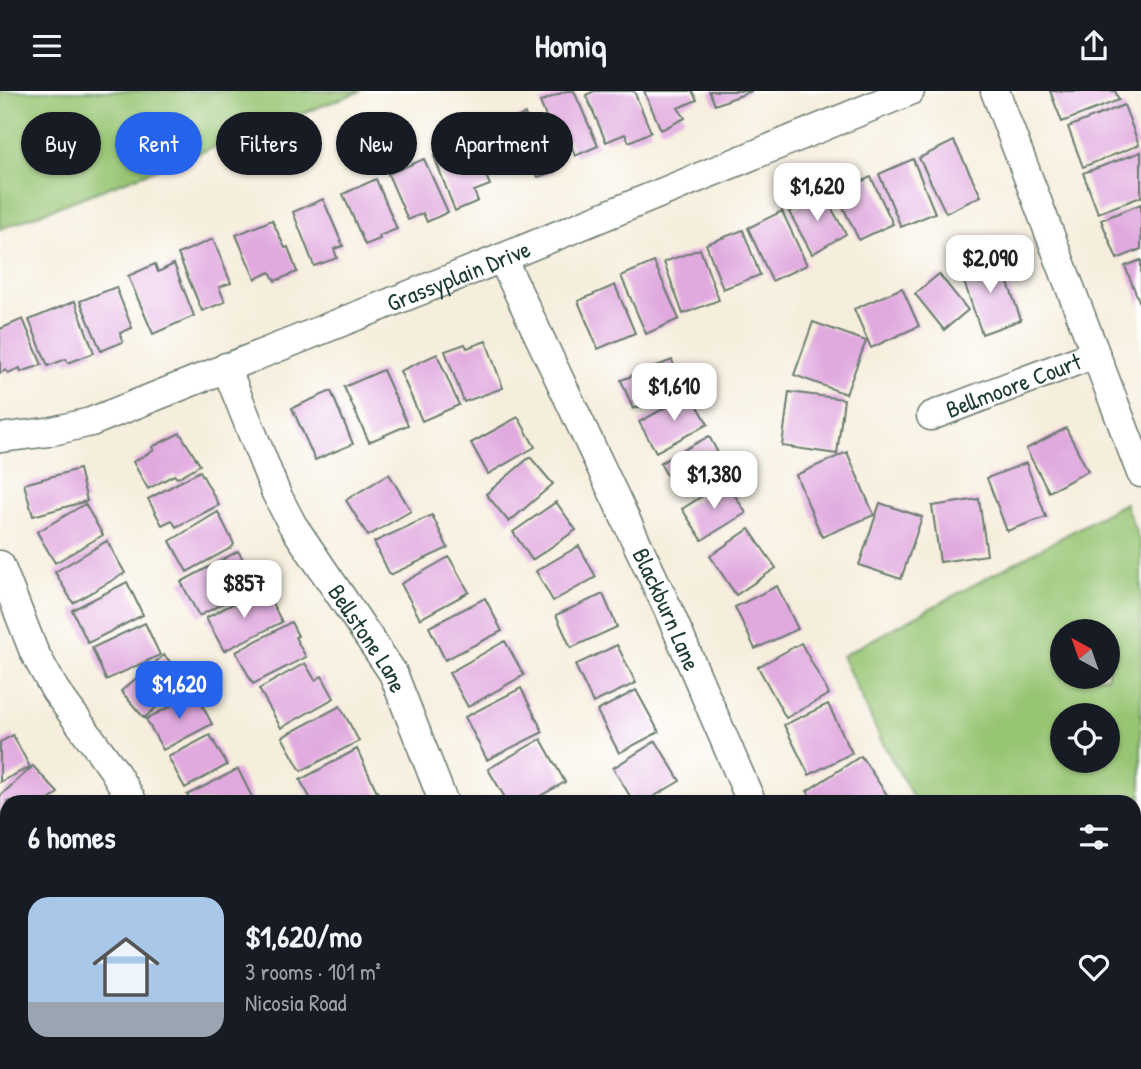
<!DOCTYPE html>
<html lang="en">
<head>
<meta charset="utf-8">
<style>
	body { margin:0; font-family:"Patrick Hand",sans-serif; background:#242831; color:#f1f3f6; height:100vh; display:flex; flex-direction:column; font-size:26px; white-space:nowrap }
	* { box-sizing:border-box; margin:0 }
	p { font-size:23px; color:#9ea1a6 }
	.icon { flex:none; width:38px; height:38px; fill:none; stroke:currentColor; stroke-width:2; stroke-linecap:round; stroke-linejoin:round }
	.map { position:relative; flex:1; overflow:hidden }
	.side { position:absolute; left:0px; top:704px; width:1141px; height:275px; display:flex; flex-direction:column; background:#171b24; border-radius:21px 21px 0 0; box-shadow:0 2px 5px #0004 }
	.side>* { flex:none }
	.guide { position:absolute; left:21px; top:21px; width:700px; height:63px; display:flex; gap:14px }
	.needle { width:46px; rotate:320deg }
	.buttons { position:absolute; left:1050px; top:528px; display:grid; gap:14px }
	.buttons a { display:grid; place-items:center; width:70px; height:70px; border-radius:50%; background:#171b24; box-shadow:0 2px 5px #0004; font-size:35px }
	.price { position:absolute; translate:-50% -60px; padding:0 16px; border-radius:14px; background:#fff; color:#222; font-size:23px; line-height:46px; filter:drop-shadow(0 2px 4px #0008) }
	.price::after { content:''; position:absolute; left:50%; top:42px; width:21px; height:16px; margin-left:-10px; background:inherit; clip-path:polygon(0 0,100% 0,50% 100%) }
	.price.on { background:#2563eb; color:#fff }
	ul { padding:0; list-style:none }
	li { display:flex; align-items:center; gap:21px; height:175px; padding:0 28px }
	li+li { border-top:2px solid #363941 }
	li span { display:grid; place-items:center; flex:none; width:196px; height:140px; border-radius:21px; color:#555 }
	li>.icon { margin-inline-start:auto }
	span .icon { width:84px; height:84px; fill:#fffc; stroke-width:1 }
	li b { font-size:30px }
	h2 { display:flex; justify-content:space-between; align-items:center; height:84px; padding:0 28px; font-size:30px }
	.tag { padding:0 24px; border-radius:32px; background:#171b24; box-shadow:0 2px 5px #0004; font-size:24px; line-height:63px }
	.tag.on { background:#2563eb; color:#fff }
	header { display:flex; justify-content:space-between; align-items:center; height:91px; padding:0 28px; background:#171b24; font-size:32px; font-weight:800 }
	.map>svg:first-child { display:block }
</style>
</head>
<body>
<header><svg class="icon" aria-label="menu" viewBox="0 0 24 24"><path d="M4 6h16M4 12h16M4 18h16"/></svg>Homiq<svg class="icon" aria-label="share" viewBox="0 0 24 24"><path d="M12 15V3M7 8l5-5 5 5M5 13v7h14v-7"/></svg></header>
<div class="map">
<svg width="1141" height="978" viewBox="0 0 1141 978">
	<rect width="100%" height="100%" fill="#fff"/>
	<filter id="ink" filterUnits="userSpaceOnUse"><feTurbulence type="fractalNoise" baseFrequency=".0143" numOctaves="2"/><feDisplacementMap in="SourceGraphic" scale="14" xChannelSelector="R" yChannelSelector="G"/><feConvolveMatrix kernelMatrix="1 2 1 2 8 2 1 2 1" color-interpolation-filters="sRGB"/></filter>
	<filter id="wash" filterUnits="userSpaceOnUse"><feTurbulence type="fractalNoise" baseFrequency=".00686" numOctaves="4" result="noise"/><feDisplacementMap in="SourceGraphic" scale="28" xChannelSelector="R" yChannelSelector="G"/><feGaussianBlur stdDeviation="1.57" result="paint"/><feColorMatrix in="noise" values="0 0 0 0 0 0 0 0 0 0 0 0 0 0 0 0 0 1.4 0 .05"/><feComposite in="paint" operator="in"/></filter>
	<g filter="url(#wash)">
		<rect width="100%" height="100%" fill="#f6eedc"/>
		<!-- green -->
		<path fill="#98c573" stroke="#5c8154" stroke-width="2" fill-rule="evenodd" d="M0 0H361L0 138Z
			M1125 412 1141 454V828L1134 832V710H915L882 651 842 565ZM1062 541H1108V586H1062ZM1062 625H1108V670H1062Z"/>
		<g id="blocks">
			<!-- building -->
			<path fill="#e1aadf" d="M566 0H574L598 55 575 65 569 48 557 53 540 11Z
				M594 0H634L651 41 629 51 625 43 606 51 586 4Z
				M644 0H692L697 9 678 17 685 27 661 39Z
				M709 0H752L715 14Z
				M1050 0H1115L1119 9 1062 31Z
				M1124 14 1139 54 1083 76 1068 36Z
				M525 23 553 81 538 86 531 73 509 82 490 38Z
				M471 50 490 94 474 100 478 110 455 120 434 65Z
				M954 50 981 105 946 122 919 67Z
				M1141 61V106L1098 122 1083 82Z
				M424 68 448 121 427 131 423 122 408 129 388 83Z
				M913 68 935 122 901 136 879 83Z
				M871 86 893 133 859 149 836 102Z
				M376 88 397 138 379 145 380 148 365 154 343 103Z
				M823 102 846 143 812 163 789 121Z
				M323 108 343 155 334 158 337 167 314 175 293 121Z
				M1141 113V158L1117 168 1101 129Z
				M782 120 807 174 772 190 748 137Z
				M272 129 285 157 288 156 297 181 275 190 270 181 255 188 236 144Z
				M743 139 760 184 723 198 706 153Z
				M213 148 231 192 219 196 225 211 202 220 178 163Z
				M700 158 719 209 683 223 664 171Z
				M999 166 1021 229 982 243 960 179Z
				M1141 169V215L1125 175Z
				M654 171 679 228 646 243 621 185Z
				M155 173 158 181 174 173 194 225 153 243 128 185Z
				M939 183 968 219 944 239 915 203Z
				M615 194 635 242 598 258 578 210Z
				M116 196 132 237 120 242 123 251 101 260 80 210Z
				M902 197 919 235 871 257 854 218Z
				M75 210 94 262 68 272 66 268 48 275 29 229Z
				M23 228 42 274 21 281 20 277 8 282 6 279 0 282V238Z
				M813 231 866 250 846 303 794 284Z
				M486 250 503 297 464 311 445 260 465 253 467 257Z
				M437 263 459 314 422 330 400 280Z
				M672 269 683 298 633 318 621 289Z
				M383 279 408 334 369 351 344 296Z
				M331 300 353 353 315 369 292 317Z
				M789 301 844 308 837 363 782 355Z
				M691 303 708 333 656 361 639 331Z
				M518 326 535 356 488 383 471 352Z
				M1066 337 1088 380 1049 401 1026 358Z
				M180 342 200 374 177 387 174 384 148 398 133 371 154 359 152 356Z
				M709 345 726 377 677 403 660 372Z
				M847 361 874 424 822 446 796 384Z
				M530 366 553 393 509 431 486 403Z
				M1026 372 1046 426 1007 440 987 387Z
				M79 378 87 410 33 425 24 393Z
				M200 380 219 414 176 436 172 429 162 434 148 408Z
				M389 383 411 420 368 445 346 409Z
				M726 390 746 422 702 449 682 418Z
				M979 408 987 464 940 471 932 415Z
				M556 411 576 439 532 469 513 441Z
				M880 412 922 426 901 488 859 474Z
				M85 413 103 444 55 472 37 441Z
				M218 421 234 453 231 457 187 481 170 450Z
				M432 424 448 457 390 484 374 451Z
				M749 438 776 477 736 504 710 465Z
				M107 450 125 482 73 512 55 481Z
				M579 455 596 486 553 510 536 480Z
				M238 460 258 494 199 525 181 491Z
				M449 466 469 501 420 528 401 493Z
				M127 491 143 524 88 552 72 519Z
				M777 495 798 538 755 558 735 516Z
				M257 500 261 505 267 502 282 531 224 560 206 527Z
				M603 503 617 536 571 557 556 524Z
				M485 507 502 540 445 569 429 536Z
				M291 531 298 545 295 546 306 566 253 593 236 561Z
				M145 532 160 564 106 589 92 557Z
				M505 550 524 584 468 616 449 582Z
				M801 552 829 603 786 627 758 576Z
				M617 554 636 592 593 612 575 574Z
				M164 564 187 590 144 627 121 600Z
				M305 572 315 589 322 585 334 607 281 637 259 598Z
				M521 597 543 641 487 669 465 626Z
				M636 599 659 641 619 662 597 620Z
				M196 602 212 633 163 659 146 628Z
				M828 613 852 662 809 684 784 634Z
				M340 615 359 650 301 680 282 646Z
				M13 644 30 676 0 691V651Z
				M210 644 227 674 185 697 168 666Z
				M541 648 565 691 531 710H507L488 678Z
				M656 650 680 690 646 710H633L613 677Z
				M357 658 379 705 368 710H312L300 689Z
				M861 665 887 704 878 710H814L807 700Z
				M33 675 58 702 48 710H7V727L0 720V705Z
				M238 678 254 710H191L187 704Z
				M1134 925 1141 938V978H1115L1111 971H1134Z
				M425 971H501L502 973 494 978H429Z
				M700 971H725L728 978H687Z
				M731 971H789L793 978H735Z
				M797 971H829L819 978H801Z
				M1055 971H1101L1105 978H1049L1047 976Z"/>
		</g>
	</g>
	<g filter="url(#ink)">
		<use href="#blocks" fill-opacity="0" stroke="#6a7b6f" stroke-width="2"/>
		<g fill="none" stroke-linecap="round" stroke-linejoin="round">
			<defs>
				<g id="minor">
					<path d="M995 0 1141 382"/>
					<path id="s1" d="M502 167 668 518 751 710"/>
					<path id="s2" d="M226 276 276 402 292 433 393 582 443 710"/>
					<path id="s3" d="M931 325 1095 263"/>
					<path id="s4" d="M0 347 48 341 91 331 502 167 910 0"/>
					<path d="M0 474 34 561 55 599 113 678 132 710"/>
					<path d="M1134 857 1141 853"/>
					<path d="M565 971 567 978"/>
					<path d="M914 978 926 971"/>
				</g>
			</defs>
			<!-- minor casing -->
			<use href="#minor" stroke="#6a7b6f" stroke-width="31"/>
			<!-- minor -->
			<use href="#minor" stroke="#fff" stroke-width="28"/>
		</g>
	</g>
	<g text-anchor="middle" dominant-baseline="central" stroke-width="6" stroke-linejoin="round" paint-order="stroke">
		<!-- street labels -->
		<g font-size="24" fill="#1f3d34" stroke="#fff">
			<text stroke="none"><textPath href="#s4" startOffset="488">Grassyplain Drive</textPath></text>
			<text stroke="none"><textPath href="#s3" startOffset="88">Bellmoore Court</textPath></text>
			<text stroke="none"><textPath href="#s1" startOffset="388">Blackburn Lane</textPath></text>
			<text stroke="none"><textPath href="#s2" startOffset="308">Bellstone Lane</textPath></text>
		</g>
	</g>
</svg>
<div class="buttons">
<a><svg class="needle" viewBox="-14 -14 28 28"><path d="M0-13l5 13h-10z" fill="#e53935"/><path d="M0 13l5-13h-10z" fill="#9ea1a6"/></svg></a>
<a><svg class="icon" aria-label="locate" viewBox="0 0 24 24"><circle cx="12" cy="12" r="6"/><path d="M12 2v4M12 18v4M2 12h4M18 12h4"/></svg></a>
</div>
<b class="price" style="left:817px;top:132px">$1,620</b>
<b class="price" style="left:990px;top:204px">$2,090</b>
<b class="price" style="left:674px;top:332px">$1,610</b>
<b class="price" style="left:714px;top:420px">$1,380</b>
<b class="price" style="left:244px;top:529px">$857</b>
<b class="price on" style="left:179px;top:630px">$1,620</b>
<div class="guide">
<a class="tag">Buy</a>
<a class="tag on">Rent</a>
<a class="tag">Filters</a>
<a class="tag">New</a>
<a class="tag">Apartment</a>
</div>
<section class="side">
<h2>6 homes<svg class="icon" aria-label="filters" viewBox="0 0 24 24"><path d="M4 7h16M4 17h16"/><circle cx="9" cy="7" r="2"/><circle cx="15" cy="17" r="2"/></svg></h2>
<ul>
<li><span style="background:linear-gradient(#a9c7e8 75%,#9aa5b1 0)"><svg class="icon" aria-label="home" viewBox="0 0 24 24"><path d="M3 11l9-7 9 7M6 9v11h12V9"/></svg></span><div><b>$1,620/mo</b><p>3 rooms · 101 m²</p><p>Nicosia Road</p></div><svg class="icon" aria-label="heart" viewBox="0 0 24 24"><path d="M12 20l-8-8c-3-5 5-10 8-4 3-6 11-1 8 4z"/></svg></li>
</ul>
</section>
</div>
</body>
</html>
